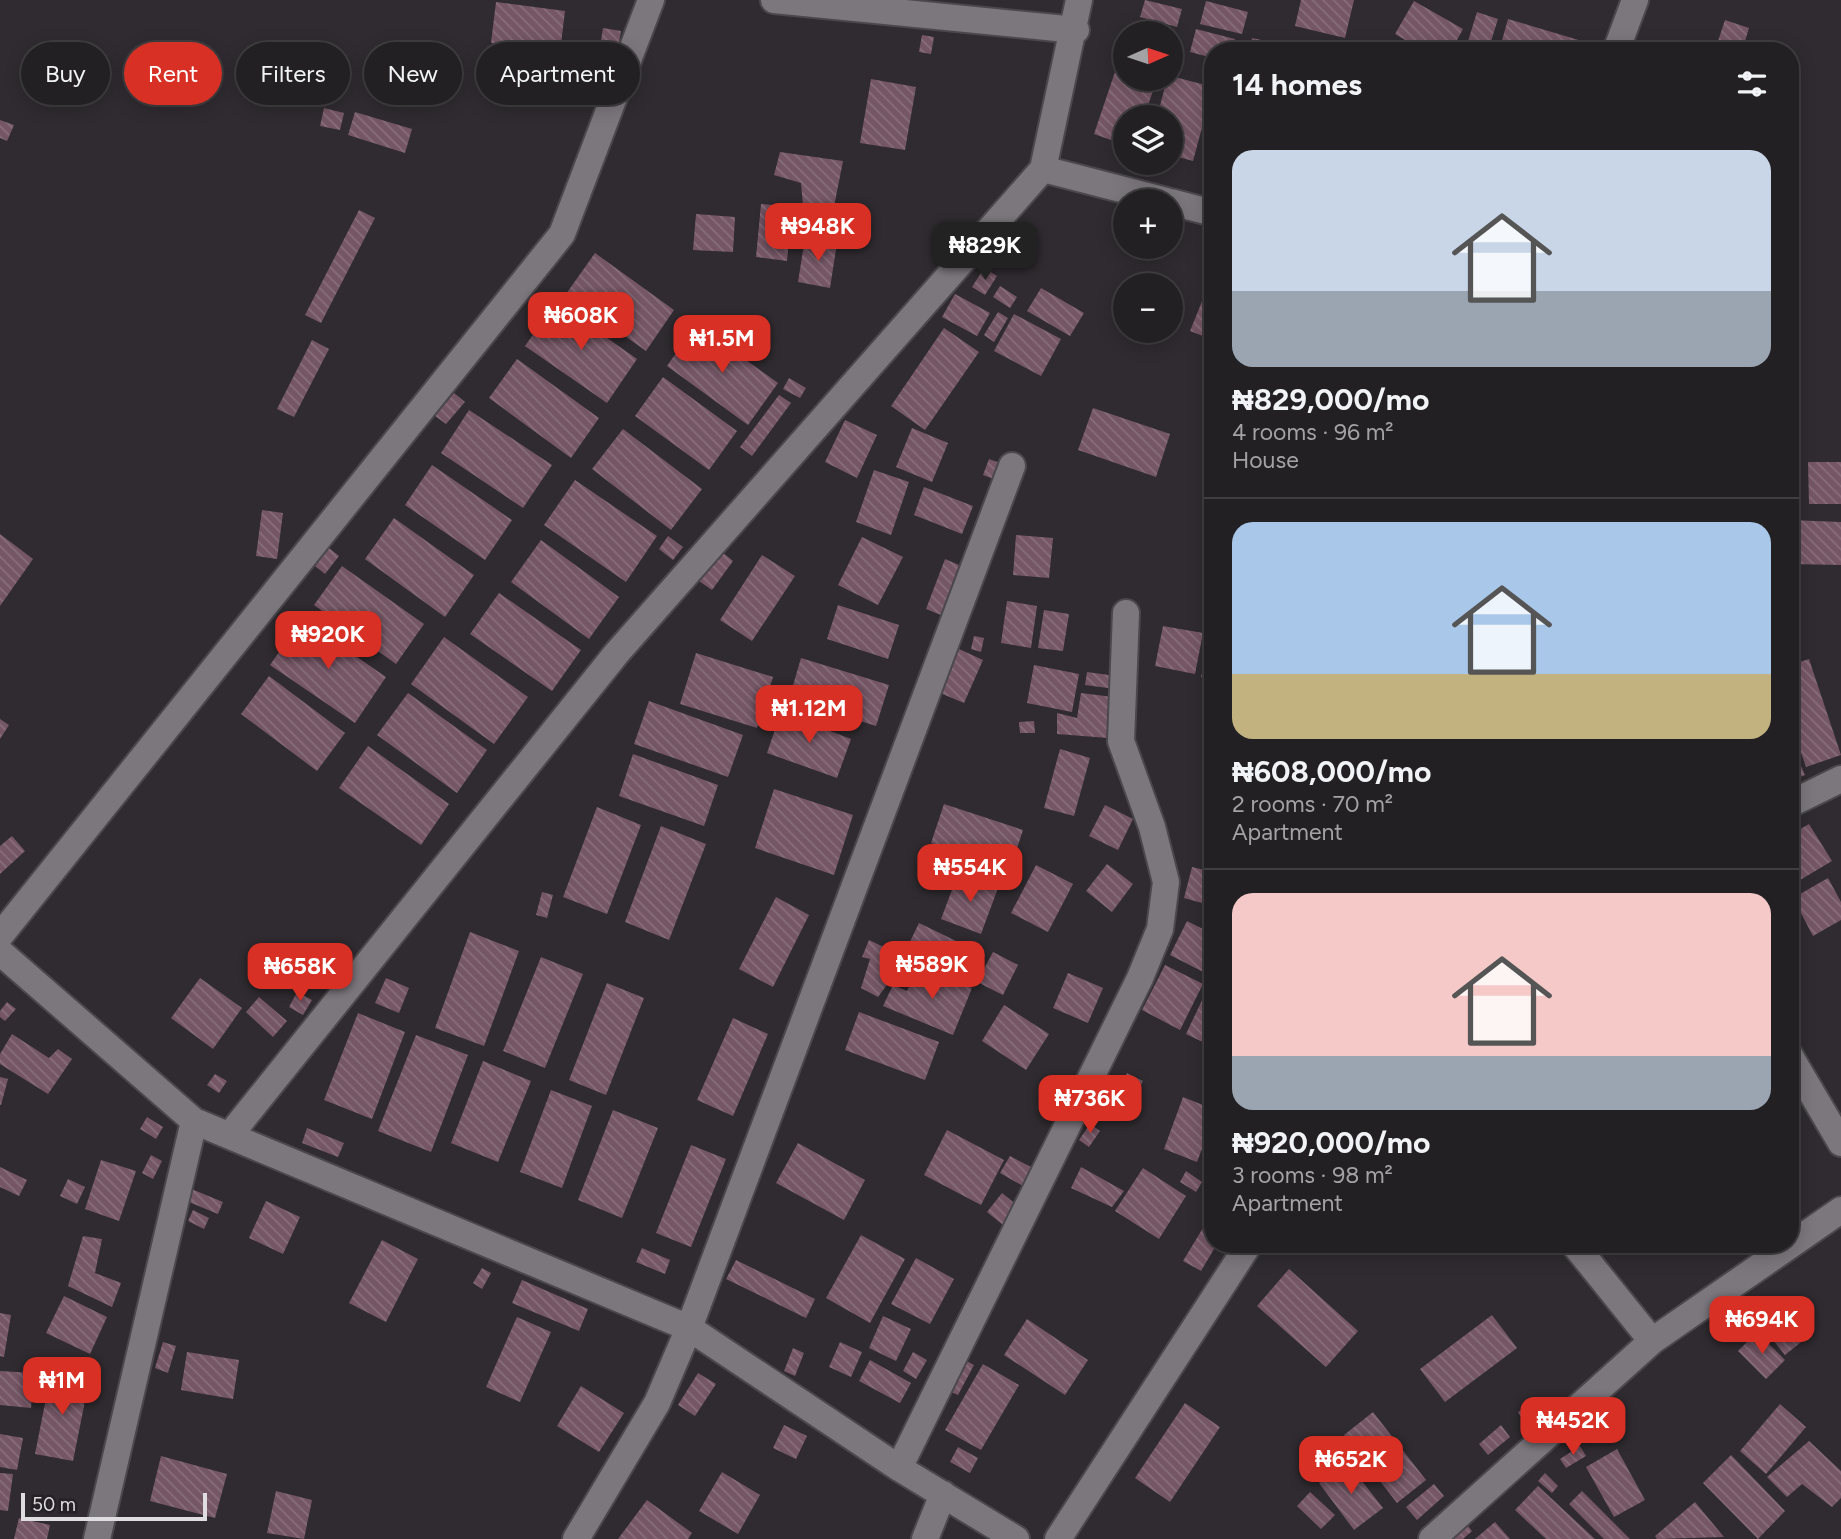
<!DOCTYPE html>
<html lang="en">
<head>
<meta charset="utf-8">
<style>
	body { margin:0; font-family:Figtree,sans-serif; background:#2b282c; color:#f1f3f6; height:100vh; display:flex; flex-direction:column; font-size:26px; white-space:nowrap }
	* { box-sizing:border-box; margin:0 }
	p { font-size:23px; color:#a3a3a6 }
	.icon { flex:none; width:38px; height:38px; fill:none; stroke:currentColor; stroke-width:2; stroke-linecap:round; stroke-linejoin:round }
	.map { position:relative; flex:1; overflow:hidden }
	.drawer { position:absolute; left:1204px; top:42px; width:595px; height:1211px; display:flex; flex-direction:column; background:#232024; border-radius:28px; box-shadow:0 4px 18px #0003,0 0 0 2px #403e41 }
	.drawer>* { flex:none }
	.hud { position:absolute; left:21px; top:42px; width:665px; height:63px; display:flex; gap:14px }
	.needle { width:46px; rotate:87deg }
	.buttons { position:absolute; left:1113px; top:21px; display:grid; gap:14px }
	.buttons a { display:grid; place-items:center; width:70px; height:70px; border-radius:50%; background:#232024; box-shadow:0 4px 18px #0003,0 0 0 2px #403e41; font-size:35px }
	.scale { position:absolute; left:21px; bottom:18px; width:186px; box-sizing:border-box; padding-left:7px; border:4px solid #dfdde0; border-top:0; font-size:19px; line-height:24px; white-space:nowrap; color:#dfdde0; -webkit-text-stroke:5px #252126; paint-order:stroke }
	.price { position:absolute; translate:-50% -60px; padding:0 16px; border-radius:14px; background:#d93025; color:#fff; font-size:23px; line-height:46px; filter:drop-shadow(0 2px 4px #0008) }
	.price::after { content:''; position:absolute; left:50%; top:42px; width:21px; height:16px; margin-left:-10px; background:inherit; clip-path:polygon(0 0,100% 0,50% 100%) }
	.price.current { background:#222; color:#fff }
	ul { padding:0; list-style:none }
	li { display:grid; align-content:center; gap:14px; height:371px; padding:0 28px }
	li+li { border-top:2px solid #403e41 }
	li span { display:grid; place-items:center; height:217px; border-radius:21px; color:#555 }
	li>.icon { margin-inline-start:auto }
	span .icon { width:126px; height:126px; fill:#fffc; stroke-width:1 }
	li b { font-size:30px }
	h2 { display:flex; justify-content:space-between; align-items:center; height:84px; padding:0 28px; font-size:30px }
	.tag { padding:0 24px; border-radius:32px; background:#232024; box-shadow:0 4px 18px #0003,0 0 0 2px #403e41; font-size:24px; line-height:63px }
	.tag.current { background:#d93025; color:#fff }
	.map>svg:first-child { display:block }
</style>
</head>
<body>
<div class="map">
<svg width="1841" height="1539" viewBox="0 0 1841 1539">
	<defs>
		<pattern id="building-back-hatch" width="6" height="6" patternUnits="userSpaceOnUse" patternTransform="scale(1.75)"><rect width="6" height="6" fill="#755665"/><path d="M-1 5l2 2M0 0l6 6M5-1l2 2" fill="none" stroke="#886e7b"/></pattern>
	</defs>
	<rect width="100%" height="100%" fill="#2f2b30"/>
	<!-- building -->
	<path fill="url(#building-back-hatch)" d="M1145 0 1182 9 1177 27 1140 17Z
		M1301 0H1354L1345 38 1295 26Z
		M1206 1 1248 12 1242 34 1200 24Z
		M1414 1 1463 29 1451 51H1424L1395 34Z
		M496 2 565 11 560 52 491 43Z
		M1477 12 1498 19 1488 51H1465Z
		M1508 19 1582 41 1579 51H1499Z
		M1725 20 1749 28 1742 51 1716 47Z
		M1138 24 1174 33 1172 41 1171 33H1136Z
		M603 28 621 31 615 67 597 65Z
		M1196 29 1235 39 1232 51H1213V58L1190 52Z
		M922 35 934 37 931 54 919 52Z
		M1252 38 1309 50V51H1249Z
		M1118 63 1125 65V79H1157L1144 117H1125V145L1094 134Z
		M1171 76 1213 87 1193 161 1171 155V117H1157L1167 79Z
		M871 79 916 87 905 150 860 143Z
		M324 108 344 113 340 130 320 126Z
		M355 112 412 129 405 153 348 135Z
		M0 120 14 125 7 141 0 138Z
		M780 152 843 161 831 222 804 217 801 183 774 175Z
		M761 204 792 207 787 261 756 257Z
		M359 210 375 218 321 323 305 315Z
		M696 214 735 217 733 252 693 250Z
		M805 238 837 243 830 288 798 282Z
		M595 253 674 310 646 351 566 294Z
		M984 268 997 276 985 295 972 287Z
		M1213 274V340L1190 331Z
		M1000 286 1017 297 1010 308 993 297Z
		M1041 288 1084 313 1070 336 1027 311Z
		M955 294 990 313 977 336 942 317Z
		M556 302 637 359 607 403 525 346Z
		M998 312 1008 318 994 342 984 335Z
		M1014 314 1061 339 1041 376 994 351Z
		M696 324 778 383 748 425 667 366Z
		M944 328 979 352 925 430 891 406Z
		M312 340 329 349 294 417 277 409Z
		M517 359 599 418 571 458 489 398Z
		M663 377 737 431 709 470 635 416Z
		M789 378 806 388 800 398 783 389Z
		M454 393 465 402 446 424 435 416Z
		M779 395 791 403 752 456 740 447Z
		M1093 408 1170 434 1156 477 1078 450Z
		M469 410 552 465 523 508 441 453Z
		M845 420 877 435 857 478 825 462Z
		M912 428 948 443 932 482 896 467Z
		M623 429 702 489 671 530 592 469Z
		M989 459 1003 464 996 480 983 475Z
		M1808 462H1841V504H1809Z
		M432 465 512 520 485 560 405 505Z
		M874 470 909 482 891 535 856 522Z
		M575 480 657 536 626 582 544 525Z
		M924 487 973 506 962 534 914 515Z
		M262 510 283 513 277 559 256 556Z
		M394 518 474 575 445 617 365 559Z
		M1790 520 1841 522V565L1790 564Z
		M0 534 33 559 0 606Z
		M1016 535 1053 538 1049 578 1013 575Z
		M668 536 683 547 673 560 659 549Z
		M862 537 903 557 878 605 838 585Z
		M541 540 619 597 589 639 511 582Z
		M329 548 339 556 325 574 315 566Z
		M721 551 733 561 712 590 699 581Z
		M762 555 795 576 752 641 720 620Z
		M945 559 959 565 941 615 926 609Z
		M342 566 424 624 396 664 314 605Z
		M499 593 581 650 552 691 470 634Z
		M1007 601 1037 606 1031 648 1001 643Z
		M838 605 899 625 888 659 827 639Z
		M1044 610 1069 614 1063 651 1038 648Z
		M302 619 386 677 355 723 270 665Z
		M1163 626 1203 633 1195 674 1155 666Z
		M1212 631 1213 632V680L1201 677Z
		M974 636 984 638 981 652 971 649Z
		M444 637 528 697 494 744 411 684Z
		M959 649 983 660 964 703 940 693Z
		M696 653 773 677 757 728 680 704Z
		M801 658 889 685 876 726 789 699Z
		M1809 659 1841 755 1806 767 1790 721V665Z
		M1034 665 1079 674 1072 712 1027 703Z
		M1087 672 1116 676 1115 689 1085 685Z
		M269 676 345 733 317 771 241 714Z
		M408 693 487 750 457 793 377 735Z
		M1081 693 1113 697 1108 738 1057 734V713L1077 718Z
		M649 701 743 735 728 777 634 744Z
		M781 712 851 739 837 778 767 753Z
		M0 719 9 725 0 739Z
		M1034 721 1035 733H1020L1019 722Z
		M1790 741 1805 775 1790 781Z
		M368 746 449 804 421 845 339 788Z
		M1060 749 1090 758 1074 816 1044 808Z
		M633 754 718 785 704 826 619 796Z
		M774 789 853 815 834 875 755 848Z
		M944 804 1023 830 1010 870 931 843Z
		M1105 805 1133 819 1118 850 1089 836Z
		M597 807 641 825 607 914 563 897Z
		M1809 824 1832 861 1790 886V835Z
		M661 826 706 844 669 940 625 922Z
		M12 836 25 851 0 874V846Z
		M1107 864 1133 884 1112 912 1086 891Z
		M1036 865 1073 884 1048 932 1011 913Z
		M1192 867 1213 872V906L1184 898Z
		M958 874 998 888 981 934 941 919Z
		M1828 878 1841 902V920L1813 936 1793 898Z
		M542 892 553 895 547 918 536 915Z
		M776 897 809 915 773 987 739 969Z
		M1187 921 1213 934V977L1170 955Z
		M919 923 985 955 972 979 907 948Z
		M470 932 519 951 484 1046 435 1028Z
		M869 940 913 961 905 981 894 975 878 997 861 988 870 959 862 957Z
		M993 952 1018 965 1003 995 977 982Z
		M541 957 583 974 545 1068 503 1051Z
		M1165 965 1203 984 1180 1030 1142 1010Z
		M935 970 972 988 953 1035 883 1006 893 985 907 991 912 980 926 982Z
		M1068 973 1103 988 1088 1023 1053 1008Z
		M200 978 242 1008 213 1049 171 1018Z
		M386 978 409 988 399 1013 375 1003Z
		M607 983 644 998 606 1095 569 1080Z
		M297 992 312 1000 303 1015 289 1007Z
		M1204 996 1213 1000 1211 1046 1186 1034Z
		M259 997 287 1021 273 1037 246 1012Z
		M7 1002 16 1009 5 1021 0 1017V1011Z
		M1004 1005 1049 1034 1026 1070 982 1041Z
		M859 1012 939 1042 925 1080 845 1050Z
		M358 1013 405 1032 372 1119 324 1100Z
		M733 1018 768 1034 733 1116 697 1100Z
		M12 1034 49 1058 58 1049 72 1059 48 1094 0 1064V1054Z
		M416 1035 468 1055 431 1152 378 1131Z
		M483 1061 531 1081 498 1162 451 1143Z
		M1127 1073 1143 1081 1128 1110 1112 1102Z
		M215 1074 227 1081 219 1093 207 1085Z
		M0 1077 8 1079 1 1105H0Z
		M551 1090 592 1106 562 1188 520 1172Z
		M1183 1097 1213 1109V1120L1197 1162 1164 1149Z
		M613 1110 658 1128 622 1218 578 1200Z
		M147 1117 163 1127 156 1139 140 1129Z
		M1090 1124 1100 1131 1089 1147 1079 1140Z
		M307 1128 344 1143 338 1157 302 1143Z
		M947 1130 1004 1160 981 1205 924 1175Z
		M798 1143 865 1180 844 1220 776 1183Z
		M691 1145 726 1159 691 1247 656 1233Z
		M151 1155 162 1161 153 1179 142 1173Z
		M1010 1156 1033 1168 1023 1186 1000 1173Z
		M101 1160 136 1171 119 1221 85 1209Z
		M0 1167 27 1180 19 1196 0 1187Z
		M1081 1167 1124 1191 1112 1207 1071 1188Z
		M1143 1168 1186 1196 1159 1239 1115 1211Z
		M1186 1171 1202 1182 1196 1192 1180 1182Z
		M68 1179 85 1187 77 1204 60 1196Z
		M189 1188 223 1202 218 1214 184 1200Z
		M1002 1193 1018 1206 1003 1225 987 1212Z
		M266 1201 300 1217 283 1254 249 1238Z
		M193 1210 209 1218 204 1229 188 1221Z
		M1206 1223 1213 1227V1244H1217L1201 1271 1183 1261Z
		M861 1235 905 1259 870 1323 826 1298Z
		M83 1236 102 1239 95 1273 121 1283 112 1307 68 1286Z
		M382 1240 418 1259 386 1322 349 1303Z
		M642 1248 670 1260 665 1274 636 1262Z
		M916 1258 954 1279 930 1324 891 1304Z
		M736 1260 815 1299 806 1318 726 1279Z
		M482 1268 491 1273 482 1289 473 1283Z
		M1289 1269 1358 1331 1326 1367 1257 1306Z
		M522 1280 588 1309 579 1331 512 1303Z
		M64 1296 107 1317 90 1354 46 1333Z
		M1783 1310 1805 1339 1785 1355 1762 1326Z
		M0 1313 11 1315 4 1357 0 1356Z
		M1492 1315 1517 1348 1445 1402 1420 1369Z
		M883 1316 911 1329 896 1361 869 1348Z
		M517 1317 551 1332 520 1402 486 1387Z
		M1027 1319 1088 1360 1065 1395 1004 1355Z
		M1757 1332 1785 1360 1766 1379 1738 1351Z
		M163 1342 176 1346 168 1373 155 1368Z
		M840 1342 862 1352 851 1377 829 1367Z
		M793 1348 804 1353 795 1376 784 1371Z
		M187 1352 239 1360 233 1399 181 1390Z
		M913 1352 927 1360 916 1379 903 1371Z
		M870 1360 911 1383 900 1403 859 1381Z
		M965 1360 974 1365 958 1395 949 1391Z
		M983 1364 1019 1385 981 1450 945 1430Z
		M0 1371 34 1373 31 1408 0 1405Z
		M51 1373 89 1381 73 1461 35 1454Z
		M698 1373 716 1384 695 1416 678 1405Z
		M581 1386 624 1413 599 1452 557 1426Z
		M1542 1397 1551 1412 1527 1427 1518 1412Z
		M1185 1403 1220 1427 1170 1502 1135 1478Z
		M1780 1404 1806 1427 1766 1474 1740 1451Z
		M1373 1412 1426 1480 1397 1503 1344 1435Z
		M784 1425 807 1436 796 1459 773 1448Z
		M1501 1425 1510 1437 1488 1455 1479 1444Z
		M0 1434 23 1438 17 1470 0 1467Z
		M1809 1441 1841 1471V1498L1832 1507 1802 1484 1787 1497 1767 1477Z
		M1580 1446 1586 1456 1566 1468 1560 1459Z
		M958 1447 978 1458 970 1473 950 1462Z
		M1617 1449 1645 1500 1614 1517 1586 1467Z
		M1731 1455 1785 1511 1758 1539 1703 1483Z
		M161 1456 227 1474 215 1518 150 1501Z
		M1347 1462 1383 1508 1354 1530 1319 1483Z
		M722 1472 760 1495 738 1534 699 1511Z
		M0 1473 13 1474 8 1511 0 1510Z
		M1545 1473 1558 1486 1552 1493 1538 1481Z
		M1434 1484 1444 1496 1417 1520 1406 1507Z
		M1538 1486 1595 1539H1546L1515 1510Z
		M276 1491 312 1500 304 1539 267 1533Z
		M1582 1491 1630 1539H1604L1569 1504Z
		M1310 1492 1335 1515 1321 1529 1297 1506Z
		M647 1500 692 1533 688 1539H618Z
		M1695 1502 1724 1537 1657 1539 1655 1536Z
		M19 1518 50 1525 47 1539H14Z
		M1464 1521 1472 1531 1463 1539H1444Z
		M1495 1522 1510 1539H1475Z"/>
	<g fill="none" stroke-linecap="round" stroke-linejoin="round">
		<defs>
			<path id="minor" d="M774 0 1076 30
				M1616 51 1635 0
				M1043 169 1167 201
				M1171 202 1213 213
				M1790 804 1841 779
				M0 936 562 234 651 0
				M0 952 194 1121 689 1328 899 1468 1016 1539
				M1790 1056 1841 1143
				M230 1135 616 654 1043 169 1079 0
				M1574 1244 1652 1341
				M899 1468 1140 978 1160 929 1166 882 1152 827 1121 741 1126 613
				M97 1539 194 1121
				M576 1539 657 1403 689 1328 1012 466
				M925 1539 943 1494
				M1058 1539 1249 1244
				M1432 1539 1652 1341 1841 1210"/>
		</defs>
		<!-- minor casing -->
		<use href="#minor" stroke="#4b484c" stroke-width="30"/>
		<!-- minor -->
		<use href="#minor" stroke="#7c777d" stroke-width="26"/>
	</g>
</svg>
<div class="buttons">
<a><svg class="needle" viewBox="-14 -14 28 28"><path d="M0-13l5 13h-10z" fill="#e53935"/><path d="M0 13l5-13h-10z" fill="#a3a3a6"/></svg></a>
<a><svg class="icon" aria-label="layers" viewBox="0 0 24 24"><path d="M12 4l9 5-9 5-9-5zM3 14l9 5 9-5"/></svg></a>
<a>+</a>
<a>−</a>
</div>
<div class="scale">50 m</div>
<b class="price" style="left:818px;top:263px">₦948K</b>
<b class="price current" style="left:985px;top:282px">₦829K</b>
<b class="price" style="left:581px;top:352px">₦608K</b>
<b class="price" style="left:722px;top:375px">₦1.5M</b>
<b class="price" style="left:328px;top:671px">₦920K</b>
<b class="price" style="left:809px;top:745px">₦1.12M</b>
<b class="price" style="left:970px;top:904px">₦554K</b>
<b class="price" style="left:932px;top:1001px">₦589K</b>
<b class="price" style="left:300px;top:1003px">₦658K</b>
<b class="price" style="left:1090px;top:1135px">₦736K</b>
<b class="price" style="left:1762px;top:1356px">₦694K</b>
<b class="price" style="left:62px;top:1417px">₦1M</b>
<b class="price" style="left:1573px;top:1457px">₦452K</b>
<b class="price" style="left:1351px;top:1496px">₦652K</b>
<div class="hud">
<a class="tag">Buy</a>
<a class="tag current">Rent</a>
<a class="tag">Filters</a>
<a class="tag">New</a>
<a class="tag">Apartment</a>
</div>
<section class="drawer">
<h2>14 homes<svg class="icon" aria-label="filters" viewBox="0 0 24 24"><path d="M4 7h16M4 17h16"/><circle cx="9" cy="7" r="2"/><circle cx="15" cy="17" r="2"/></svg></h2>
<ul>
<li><span style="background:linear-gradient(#c9d6e8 65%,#9aa5b1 0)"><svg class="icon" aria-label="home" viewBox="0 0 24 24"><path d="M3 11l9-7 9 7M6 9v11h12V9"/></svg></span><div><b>₦829,000/mo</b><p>4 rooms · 96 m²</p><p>House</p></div></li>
<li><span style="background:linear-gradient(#a9c7e8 70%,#c2b280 0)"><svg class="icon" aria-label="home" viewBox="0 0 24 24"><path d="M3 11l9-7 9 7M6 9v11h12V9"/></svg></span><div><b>₦608,000/mo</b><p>2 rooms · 70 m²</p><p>Apartment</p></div></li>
<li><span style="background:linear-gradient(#f6c9c9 75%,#9aa5b1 0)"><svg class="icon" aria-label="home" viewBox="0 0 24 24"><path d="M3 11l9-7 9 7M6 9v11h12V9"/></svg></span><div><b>₦920,000/mo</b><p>3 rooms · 98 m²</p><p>Apartment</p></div></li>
</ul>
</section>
</div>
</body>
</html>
